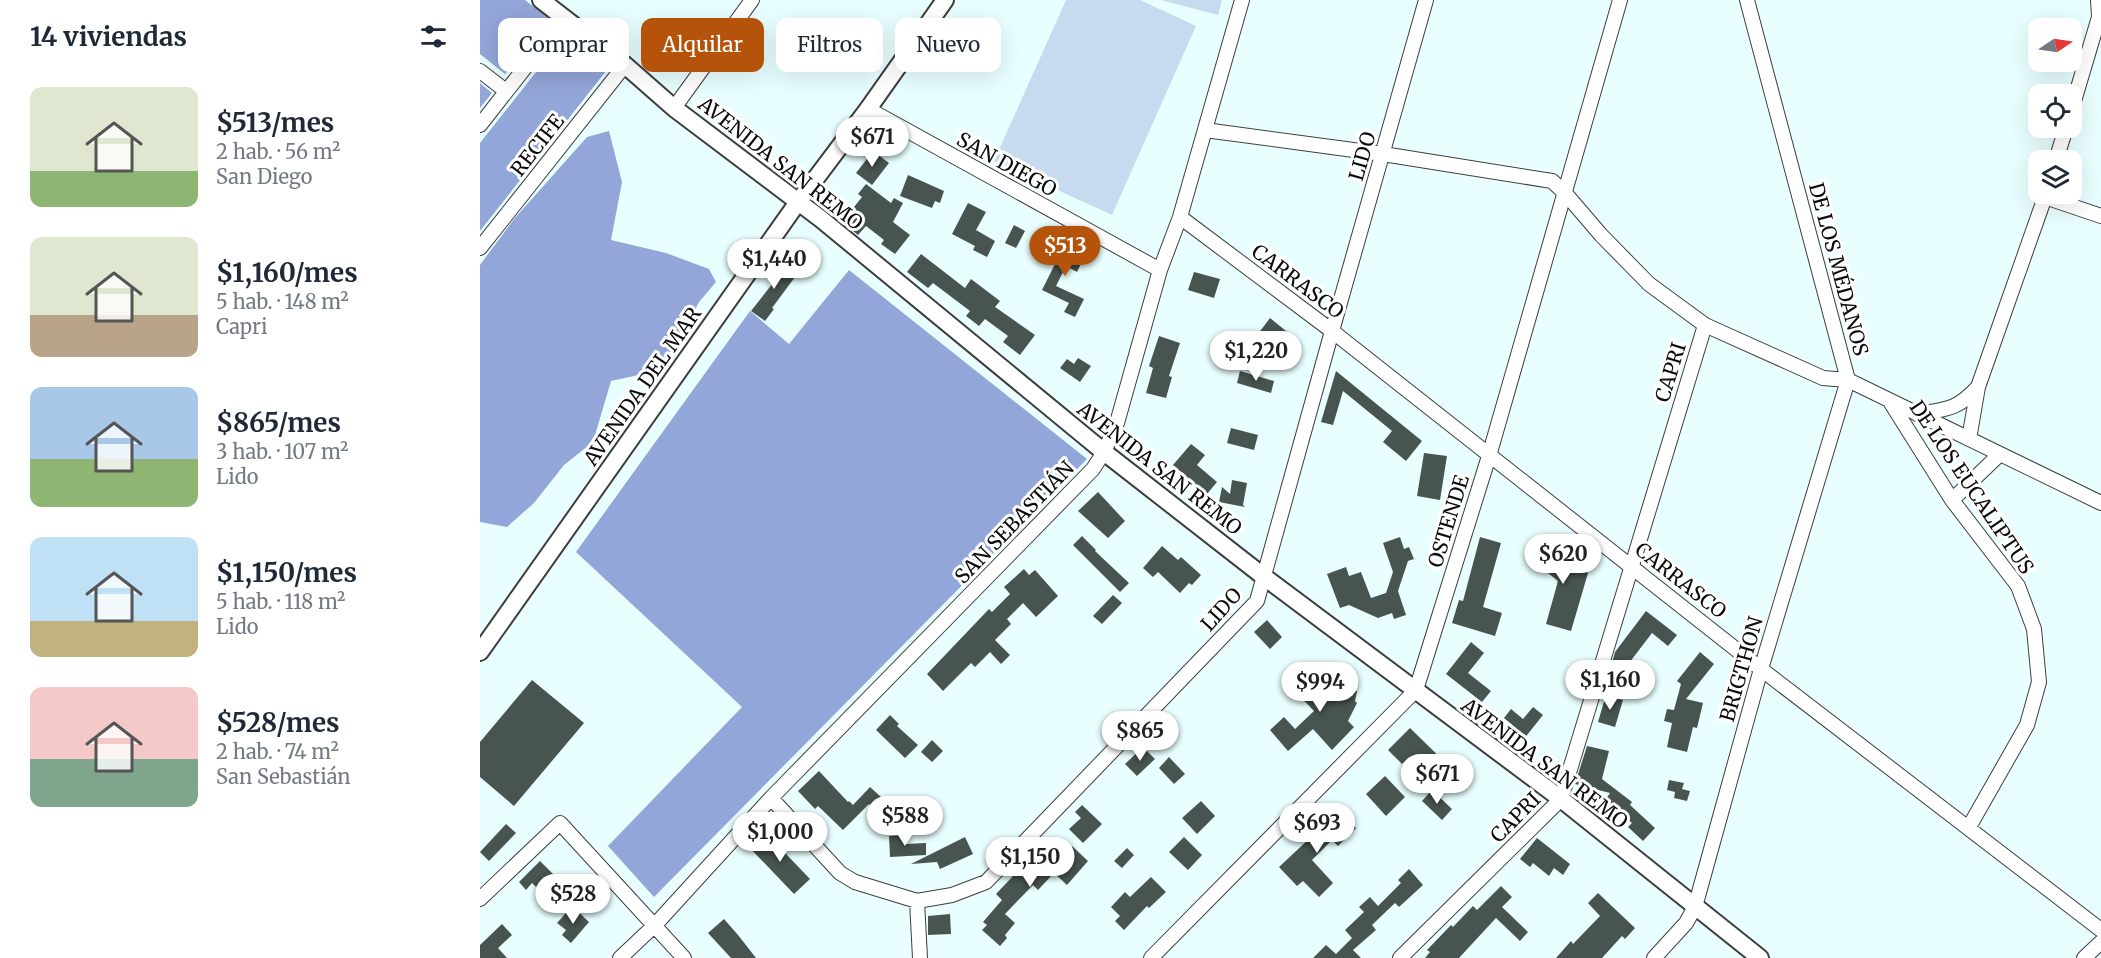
<!DOCTYPE html>
<html lang="es">
<head>
<meta charset="utf-8">
<style>
	body { margin:0; font-family:Merriweather,serif; background:#f6f6f7; color:#1f2937; height:100vh; display:flex; flex-direction:column; font-size:22px; white-space:nowrap }
	* { box-sizing:border-box; margin:0 }
	p { font-size:20px; color:#747a83 }
	.icon { flex:none; width:33px; height:33px; fill:none; stroke:currentColor; stroke-width:2; stroke-linecap:round; stroke-linejoin:round }
	.map { position:relative; flex:1; overflow:hidden }
	.drawer { display:flex; flex-direction:column; background:#fff; width:480px }
	.drawer>* { flex:none }
	.top-card { position:absolute; left:18px; top:18px; width:570px; height:54px; display:flex; gap:12px }
	.needle { width:39px; rotate:77deg }
	.controls { position:absolute; left:1548px; top:18px; display:grid; gap:12px }
	.controls a { display:grid; place-items:center; width:54px; height:54px; border-radius:12px; background:#fff; box-shadow:0 6px 24px #0002; font-size:30px }
	.price { position:absolute; translate:-50% -51px; padding:0 14px; border-radius:21px; background:#fff; color:#222; font-size:20px; line-height:39px; filter:drop-shadow(0 2px 3px #0008) }
	.price::after { content:''; position:absolute; left:50%; top:36px; width:18px; height:14px; margin-left:-9px; background:inherit; clip-path:polygon(0 0,100% 0,50% 100%) }
	.price.active { background:#b45309; color:#fff }
	ul { padding:0; list-style:none }
	li { display:flex; align-items:center; gap:18px; height:150px; padding:0 30px }
	li span { display:grid; place-items:center; flex:none; width:168px; height:120px; border-radius:12px; color:#555 }
	li>.icon { margin-inline-start:auto }
	span .icon { width:72px; height:72px; fill:#fffc; stroke-width:1 }
	li b { font-size:26px }
	h2 { display:flex; justify-content:space-between; align-items:center; height:72px; padding:0 30px; font-size:26px }
	.pill { padding:0 21px; border-radius:12px; background:#fff; box-shadow:0 6px 24px #0002; font-size:21px; line-height:54px }
	.pill.active { background:#b45309; color:#fff }
	main { display:flex; flex:1; min-height:0 }
	.map>svg:first-child { display:block }
</style>
</head>
<body>
<main>
<section class="drawer">
<h2>14 viviendas<svg class="icon" aria-label="filters" viewBox="0 0 24 24"><path d="M4 7h16M4 17h16"/><circle cx="9" cy="7" r="2"/><circle cx="15" cy="17" r="2"/></svg></h2>
<ul>
<li><span style="background:linear-gradient(#dfe7d0 70%,#8fb573 0)"><svg class="icon" aria-label="home" viewBox="0 0 24 24"><path d="M3 11l9-7 9 7M6 9v11h12V9"/></svg></span><div><b>$513/mes</b><p>2 hab. · 56 m²</p><p>San Diego</p></div></li>
<li><span style="background:linear-gradient(#dfe7d0 65%,#b9a48a 0)"><svg class="icon" aria-label="home" viewBox="0 0 24 24"><path d="M3 11l9-7 9 7M6 9v11h12V9"/></svg></span><div><b>$1,160/mes</b><p>5 hab. · 148 m²</p><p>Capri</p></div></li>
<li><span style="background:linear-gradient(#a9c7e8 60%,#8fb573 0)"><svg class="icon" aria-label="home" viewBox="0 0 24 24"><path d="M3 11l9-7 9 7M6 9v11h12V9"/></svg></span><div><b>$865/mes</b><p>3 hab. · 107 m²</p><p>Lido</p></div></li>
<li><span style="background:linear-gradient(#bfe0f5 70%,#c2b280 0)"><svg class="icon" aria-label="home" viewBox="0 0 24 24"><path d="M3 11l9-7 9 7M6 9v11h12V9"/></svg></span><div><b>$1,150/mes</b><p>5 hab. · 118 m²</p><p>Lido</p></div></li>
<li><span style="background:linear-gradient(#f6c9c9 60%,#7fa58c 0)"><svg class="icon" aria-label="home" viewBox="0 0 24 24"><path d="M3 11l9-7 9 7M6 9v11h12V9"/></svg></span><div><b>$528/mes</b><p>2 hab. · 74 m²</p><p>San Sebastián</p></div></li>
</ul>
</section>
<div class="map">
<svg width="1621" height="958" viewBox="0 0 1621 958">
	<rect width="100%" height="100%" fill="#e9ffff"/>
	<!-- forest -->
	<path fill="#93a6d9" d="M0 0H45L69 19 25 74 0 54Z
		M87 33 130 66 0 231V143Z
		M0 83 12 93 0 108Z
		M129 131 142 182 131 240 186 253 229 269 236 282 219 302 196 346 172 372 131 381 113 442 84 465 54 503 27 527 0 522V265L34 219 107 137Z
		M369 270 607 459 174 897 128 846 262 707 96 552 270 311 309 344Z"/>
	<!-- pitch -->
	<path fill="#c6daf0" d="M586 0H660L716 26 632 215 514 161Z
		M681 0H742L738 15Z"/>
	<!-- building -->
	<path fill="#48544f" d="M393 151 409 163 392 185 376 173Z
		M428 175 464 191 460 203 455 201 452 208 420 196Z
		M386 184 411 203 414 198 423 203 413 222 430 235 415 254 401 244 404 240 386 226 378 235 362 222 382 197 378 194Z
		M488 203 506 212 496 230 515 241 507 257 493 250 495 246 472 234Z
		M534 225 545 231 536 248 525 243Z
		M582 242 606 253 597 272 586 266 576 286 604 299 595 317 584 312 589 303 562 290 576 262 574 261Z
		M441 254 485 288 491 279 520 301 515 307 555 335 540 355 523 342 528 336 505 319 499 326 486 316 490 311 453 283 448 288 427 272Z
		M293 264 302 271 307 264 318 273 292 308 294 309 285 321 271 311 293 283 284 276Z
		M714 272 740 279 734 298 708 290Z
		M790 318 811 335 809 338 819 346 809 358 778 334Z
		M679 336 700 343 689 376 692 377 686 398 666 393 673 368 669 366Z
		M598 358 611 366 600 382 580 368 587 359 594 364Z
		M760 371 794 381 791 393 757 383Z
		M856 371 942 441 926 461 903 442 912 431 863 391 853 425 841 422Z
		M751 428 778 435 774 450 747 443Z
		M711 444 725 455 717 465 737 482 727 494 693 465Z
		M944 453 967 456 960 500 937 496Z
		M752 480 767 483 763 505 765 507 739 502 742 487 750 494Z
		M618 492 645 521 628 538 598 511Z
		M602 536 616 550 615 551 649 583 640 592 593 545Z
		M920 537 924 549 929 547 934 559 928 561 918 591 926 615 914 619 912 613 898 618 869 605 860 608 847 574 866 567 869 576 881 572 891 598 906 593 913 572 903 543Z
		M1000 537 1021 543 1003 607 1022 613 1015 636 972 623 979 600 983 601Z
		M1070 540 1108 573 1091 631 1066 624 1078 581 1052 560Z
		M682 546 698 560 701 557 721 575 712 585 709 583 700 593 678 572 673 577 663 568Z
		M544 569 549 575 555 570 578 596 556 617 543 603 527 619 531 624 515 640 530 655 521 664 510 652 495 667 491 663 463 691 447 674 509 609 512 612 530 594 524 587Z
		M633 595 642 603 622 624 613 616Z
		M1166 611 1197 635 1188 646 1172 633 1143 671 1132 663 1135 652Z
		M787 620 802 637 790 649 774 632Z
		M991 642 1004 653 988 673 1011 691 1002 702 966 674Z
		M1220 652 1234 664 1206 699 1223 703 1217 728 1213 727 1207 752 1187 747 1192 723 1184 721 1187 709 1194 710 1201 684 1197 681Z
		M830 670 853 693 860 683 877 691 875 701 877 703 868 721 874 727 852 750 833 729 808 751 790 730 804 717 815 729 834 711 812 688Z
		M52 680 104 723 34 806 0 777V742Z
		M1126 695 1143 700 1135 727 1118 722Z
		M1053 707 1063 715 1043 740 1033 731 1036 728 1024 718 1031 709 1043 719Z
		M410 715 419 724 417 726 438 745 425 758 396 730Z
		M930 728 976 773 961 789 928 758 922 764 908 750Z
		M452 740 463 751 452 762 441 752Z
		M1107 746 1129 751 1122 779 1152 802 1150 805 1175 828 1163 841 1148 827 1152 823 1124 802 1130 793 1095 784Z
		M663 747 675 759 657 776 645 764Z
		M689 757 705 774 694 784 679 768Z
		M339 771 368 802 369 801 373 805 390 787 401 797 391 807 389 804 363 830 338 806 335 809 318 791Z
		M905 776 925 797 906 816 886 794Z
		M1189 780 1204 783 1202 789 1210 791 1207 801 1194 798 1195 792 1187 790Z
		M952 790 972 809 962 820 942 801Z
		M721 801 735 816 717 834 702 818Z
		M602 805 622 824 603 843 589 829 601 818 595 812Z
		M861 812 876 828 858 846 852 840 832 860 853 883 839 897 823 881 817 886 799 867 831 837 829 835 852 813 855 817Z
		M26 824 36 833 9 861 0 852Z
		M285 832 330 879 314 894 269 847Z
		M425 835 426 844 446 843V855L410 857 409 836Z
		M485 837 493 854 460 869 457 862 431 864Z
		M704 837 722 855 708 870 689 852Z
		M1057 838 1090 864 1083 875 1074 868 1069 876 1053 863 1050 867 1040 859Z
		M592 846 608 861 587 885 574 873 558 890 553 885 525 914 535 923 525 935 527 938 520 946 502 930 507 925 503 922 522 900 516 894 550 858 554 861 563 852 575 864Z
		M647 848 654 855 642 868 634 861Z
		M60 861 76 877 65 888 60 883 56 887 52 883 46 890 39 882Z
		M929 869 943 885 919 907 915 903 892 925 896 930 873 950 881 958H833L846 945 856 954 872 938 865 930 884 912 879 907 890 897 898 906 921 883 918 880Z
		M671 877 686 892 669 908 667 906 644 930 635 921 640 916 631 907 645 892 650 897Z
		M1021 886 1032 897 1022 907 1048 932 1040 941 1016 918 979 958H945L950 952 947 950 971 925 973 927 993 906 997 910Z
		M1118 893 1155 928 1145 939 1142 936 1122 958H1076L1091 941 1093 944 1120 916 1108 903Z
		M94 908 109 922 91 943 82 935 86 930 77 923 86 913 88 915Z
		M470 914 471 934 448 935V916Z
		M244 919 258 935 276 958H251L228 933Z
		M22 924 32 935 18 948 27 958H0V945Z"/>
	<g fill="none" stroke-linecap="round" stroke-linejoin="round">
		<defs>
			<path id="minor" d="M1267 0 1368 380 1621 503
				M0 71 26 91
				M194 108 272 0
				M1592 108 1619 17 1618 0
				M388 109 680 270
				M0 125 84 18
				M725 130 903 154 1072 181 1085 193 1121 235 1169 284 1225 325 1343 378 1368 380 1281 669 1215 907 1206 923 1174 958
				M1576 160 1586 128
				M1565 197 1621 216
				M700 217 852 331 1281 669 1621 930
				M0 248 145 65
				M1411 403 1472 500 1538 586 1554 629 1559 682 1547 725 1489 827
				M1437 414C1467 409 1477 410 1498 387
				M1489 439 1498 387 1566 194
				M1472 500 1520 454
				M291 798 360 873 375 882 437 901 472 895 506 882 777 601 852 331 946 0
				M0 899 80 823 204 958
				M437 901 440 958
				M140 958 175 925 291 798 613 469 624 452 637 423 680 270 700 217 762 0
				M671 958 936 690 1009 456 1140 0
				M920 958 1081 799 1225 325
				M1604 958 1621 942"/>
			<path id="tertiary" d="M61 0 145 65 194 108 341 219 624 452 783 576 1081 799 1280 958
				M0 652 318 202 388 109 465 0"/>
		</defs>
		<!-- minor casing -->
		<use href="#minor" stroke="#3e3e3e" stroke-width="16"/>
		<!-- tertiary casing -->
		<use href="#tertiary" stroke="#3e3e3e" stroke-width="20"/>
		<!-- minor -->
		<use href="#minor" stroke="#fff" stroke-width="14"/>
		<!-- tertiary -->
		<use href="#tertiary" stroke="#fff" stroke-width="16"/>
	</g>
	<g text-anchor="middle" dominant-baseline="central" stroke-width="6" stroke-linejoin="round" paint-order="stroke">
		<!-- street labels -->
		<g font-size="20" fill="#0b0b0b" stroke="#fff">
			<text transform="translate(57 145) rotate(-52)">RECIFE</text>
			<text transform="translate(882 156) rotate(-74)">LIDO</text>
			<text transform="translate(301 163) rotate(38)">AVENIDA SAN REMO</text>
			<text transform="translate(527 164) rotate(29)">SAN DIEGO</text>
			<text transform="translate(1359 269) rotate(75)">DE LOS MÉDANOS</text>
			<text transform="translate(818 281) rotate(37)">CARRASCO</text>
			<text transform="translate(1190 372) rotate(-73)">CAPRI</text>
			<text transform="translate(162 386) rotate(-55)">AVENIDA DEL MAR</text>
			<text transform="translate(680 468) rotate(38)">AVENIDA SAN REMO</text>
			<text transform="translate(1492 487) rotate(56)">DE LOS EUCALIPTUS</text>
			<text transform="translate(968 521) rotate(-73)">OSTENDE</text>
			<text transform="translate(534 522) rotate(-46)">SAN SEBASTIÁN</text>
			<text transform="translate(1201 580) rotate(38)">CARRASCO</text>
			<text transform="translate(741 609) rotate(-48)">LIDO</text>
			<text transform="translate(1261 669) rotate(-74)">BRIGTHON</text>
			<text transform="translate(1065 763) rotate(37)">AVENIDA SAN REMO</text>
			<text transform="translate(1035 817) rotate(-45)">CAPRI</text>
		</g>
	</g>
</svg>
<div class="controls">
<a><svg class="needle" viewBox="-14 -14 28 28"><path d="M0-13l5 13h-10z" fill="#e53935"/><path d="M0 13l5-13h-10z" fill="#747a83"/></svg></a>
<a><svg class="icon" aria-label="locate" viewBox="0 0 24 24"><circle cx="12" cy="12" r="6"/><path d="M12 2v4M12 18v4M2 12h4M18 12h4"/></svg></a>
<a><svg class="icon" aria-label="layers" viewBox="0 0 24 24"><path d="M12 4l9 5-9 5-9-5zM3 14l9 5 9-5"/></svg></a>
</div>
<b class="price" style="left:392px;top:168px">$671</b>
<b class="price active" style="left:585px;top:277px">$513</b>
<b class="price" style="left:294px;top:290px">$1,440</b>
<b class="price" style="left:776px;top:382px">$1,220</b>
<b class="price" style="left:1083px;top:585px">$620</b>
<b class="price" style="left:1130px;top:711px">$1,160</b>
<b class="price" style="left:840px;top:713px">$994</b>
<b class="price" style="left:660px;top:762px">$865</b>
<b class="price" style="left:957px;top:805px">$671</b>
<b class="price" style="left:425px;top:847px">$588</b>
<b class="price" style="left:837px;top:854px">$693</b>
<b class="price" style="left:300px;top:863px">$1,000</b>
<b class="price" style="left:550px;top:888px">$1,150</b>
<b class="price" style="left:93px;top:925px">$528</b>
<div class="top-card">
<a class="pill">Comprar</a>
<a class="pill active">Alquilar</a>
<a class="pill">Filtros</a>
<a class="pill">Nuevo</a>
</div>
</div>
</main>
</body>
</html>
